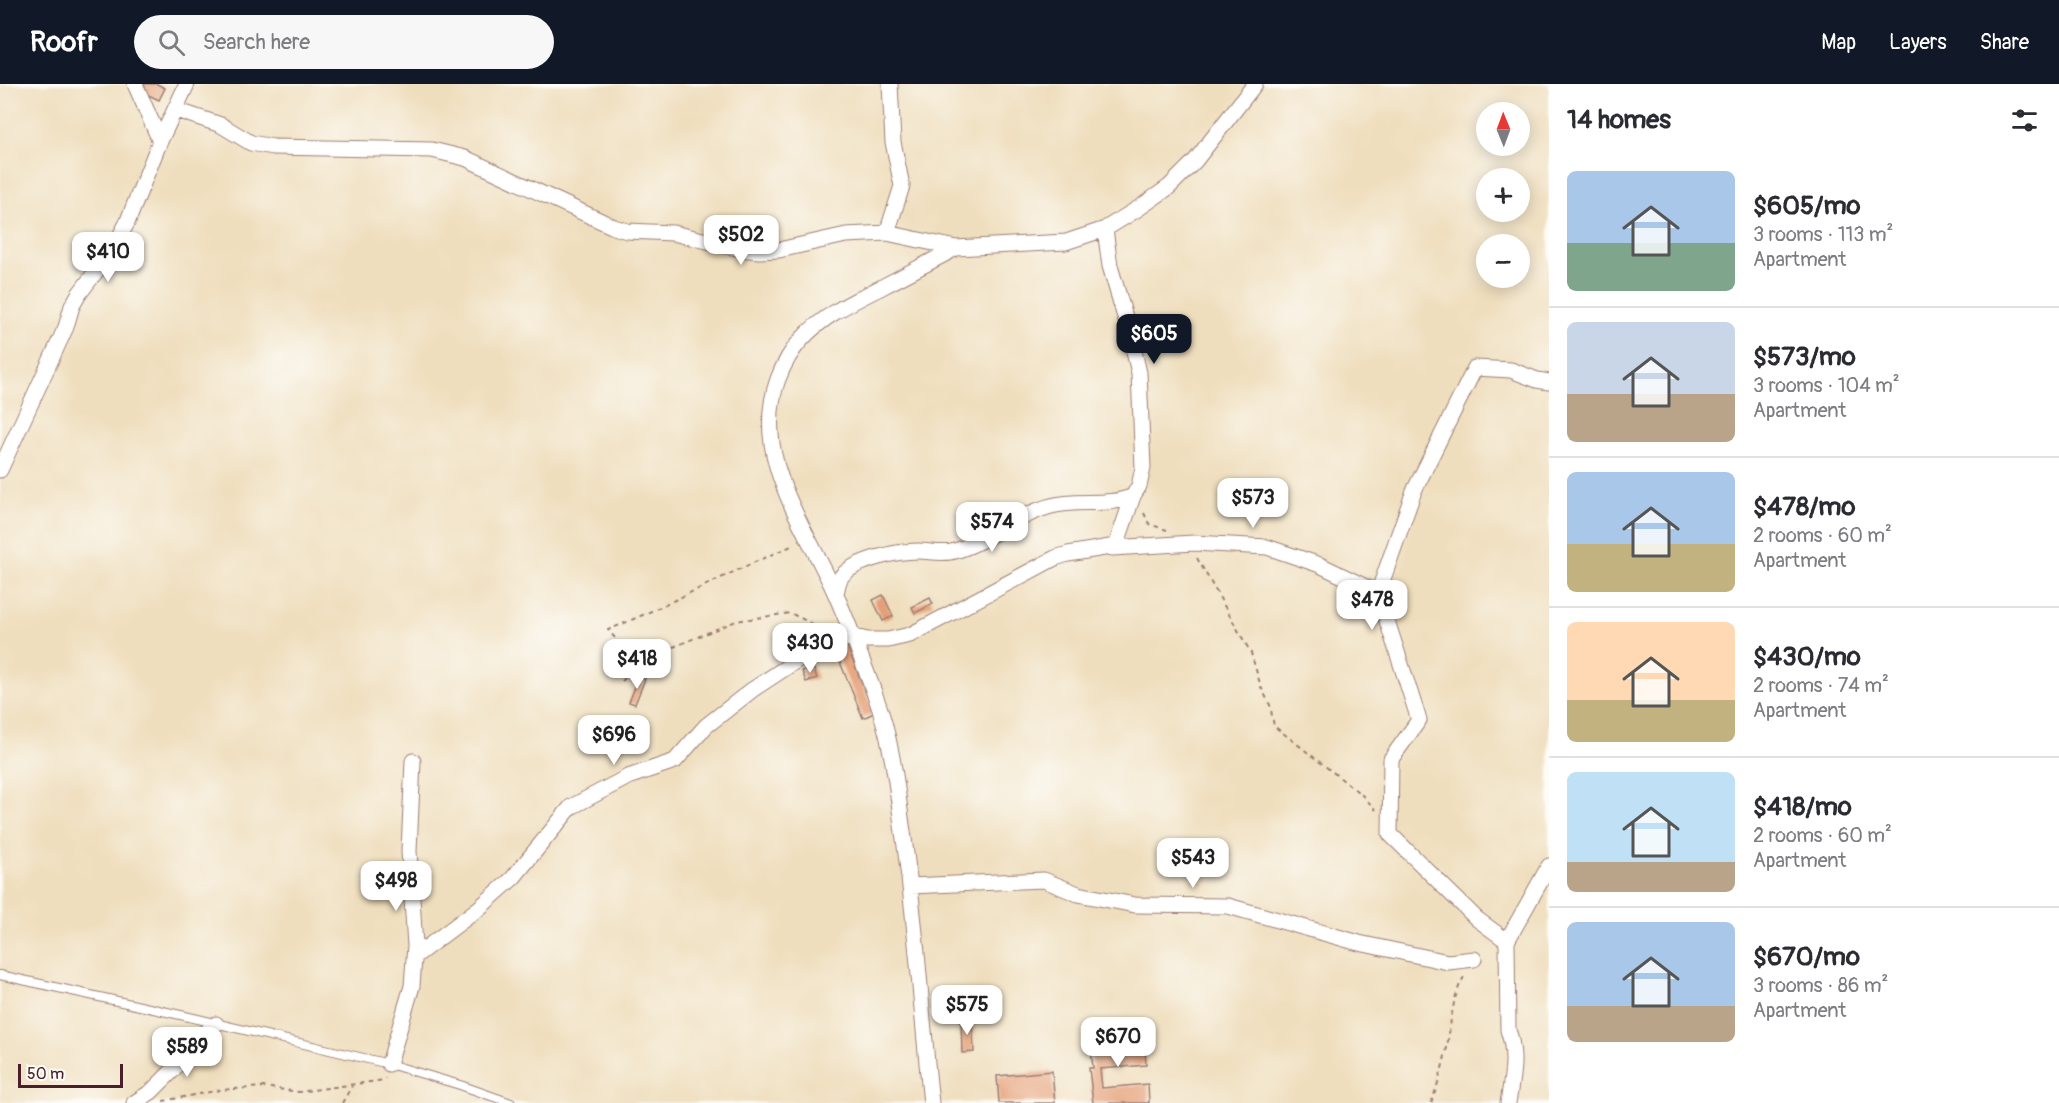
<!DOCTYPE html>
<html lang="en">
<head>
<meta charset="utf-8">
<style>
	body { margin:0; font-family:Pangolin,sans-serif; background:#f7f7f7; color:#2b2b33; height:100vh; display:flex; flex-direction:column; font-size:22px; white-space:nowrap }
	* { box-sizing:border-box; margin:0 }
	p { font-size:20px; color:#7c7c81 }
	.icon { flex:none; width:33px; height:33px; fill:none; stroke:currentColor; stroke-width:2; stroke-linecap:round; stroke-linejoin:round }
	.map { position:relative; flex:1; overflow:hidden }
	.panel { display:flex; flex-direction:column; background:#fff; width:510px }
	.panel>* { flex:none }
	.needle { width:39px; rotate:359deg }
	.tools { position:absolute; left:1476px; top:18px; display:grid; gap:12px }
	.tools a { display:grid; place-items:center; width:54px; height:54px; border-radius:50%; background:#fff; box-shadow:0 3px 15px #0003; font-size:30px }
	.scale { position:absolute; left:18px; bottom:15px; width:105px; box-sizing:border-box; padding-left:6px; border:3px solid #4a1f2b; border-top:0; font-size:16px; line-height:21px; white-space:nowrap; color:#4a1f2b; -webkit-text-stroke:4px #fdfcf7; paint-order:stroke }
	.price { position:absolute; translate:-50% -51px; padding:0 14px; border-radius:12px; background:#fff; color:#222; font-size:20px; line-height:39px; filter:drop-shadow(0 2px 3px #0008) }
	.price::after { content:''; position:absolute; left:50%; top:36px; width:18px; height:14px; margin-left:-9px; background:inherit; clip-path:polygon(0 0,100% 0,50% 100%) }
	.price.active { background:#111827; color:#fff }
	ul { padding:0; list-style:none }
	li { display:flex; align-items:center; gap:18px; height:150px; padding:0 18px }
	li+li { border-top:2px solid #e1e1e2 }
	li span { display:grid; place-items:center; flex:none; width:168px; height:120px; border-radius:9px; color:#555 }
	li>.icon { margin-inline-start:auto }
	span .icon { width:72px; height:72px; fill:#fffc; stroke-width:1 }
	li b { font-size:26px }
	h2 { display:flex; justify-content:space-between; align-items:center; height:72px; padding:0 18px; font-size:26px }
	header { display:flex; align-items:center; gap:36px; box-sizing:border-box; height:84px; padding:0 30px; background:#111827; color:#fff }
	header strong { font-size:28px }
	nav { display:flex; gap:33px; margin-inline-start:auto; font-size:21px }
	.search { width:420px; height:54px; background:#f7f7f7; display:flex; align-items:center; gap:15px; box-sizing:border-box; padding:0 21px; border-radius:33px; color:#7c7c81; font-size:22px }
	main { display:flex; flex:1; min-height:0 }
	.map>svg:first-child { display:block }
</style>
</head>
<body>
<header>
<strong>Roofr</strong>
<div class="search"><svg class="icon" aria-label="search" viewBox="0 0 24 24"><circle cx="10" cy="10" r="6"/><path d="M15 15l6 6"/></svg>Search here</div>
<nav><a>Map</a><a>Layers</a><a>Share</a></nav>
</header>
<main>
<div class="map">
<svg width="1549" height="1019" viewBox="0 0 1549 1019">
	<rect width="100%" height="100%" fill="#fdfcf7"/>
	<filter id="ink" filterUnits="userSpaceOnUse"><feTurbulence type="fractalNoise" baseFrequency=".0167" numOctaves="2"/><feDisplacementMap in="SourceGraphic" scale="12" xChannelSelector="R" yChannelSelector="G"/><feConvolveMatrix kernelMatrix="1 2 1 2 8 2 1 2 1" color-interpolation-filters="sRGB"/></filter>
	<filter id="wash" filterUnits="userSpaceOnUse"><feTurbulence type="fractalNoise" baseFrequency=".008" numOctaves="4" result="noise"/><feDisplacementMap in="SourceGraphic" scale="24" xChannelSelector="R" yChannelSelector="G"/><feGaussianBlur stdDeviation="1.35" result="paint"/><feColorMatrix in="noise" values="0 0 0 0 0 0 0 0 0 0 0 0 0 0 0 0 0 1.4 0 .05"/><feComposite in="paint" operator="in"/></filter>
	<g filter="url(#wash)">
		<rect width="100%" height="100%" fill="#efdebd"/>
		<g id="blocks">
			<!-- building -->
			<path fill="#e59f76" d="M140 0H157L165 4 159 16 138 6Z
				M883 511 893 532 883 537 873 516Z
				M930 514 933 520 915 529 912 523Z
				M847 562 874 629 863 634 835 566Z
				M813 583 817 594 806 598 802 587Z
				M639 593 645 595 635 620 629 618Z
				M972 934 974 968 962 969 961 935Z
				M1144 950 1146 981 1100 985 1102 1004 1148 1000 1149 1019H1093L1089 984H1093L1090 954Z
				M1052 987 1055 1019H999L997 992Z"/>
		</g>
	</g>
	<g filter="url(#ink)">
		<use href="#blocks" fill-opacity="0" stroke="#9c7e74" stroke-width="1.5"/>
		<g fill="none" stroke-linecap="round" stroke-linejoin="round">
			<defs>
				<path id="service" d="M0 891 185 932 389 980 460 1001 511 1019"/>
				<path id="minor" d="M135 0 160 57
					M176 26 221 41 251 59 273 63 432 66 465 74 614 143 627 147 673 149 741 165 759 167 779 166 846 151 887 149 956 164 1066 158 1105 145 1139 124 1169 103 1195 77 1255 0
					M887 149 902 102 893 58 890 0
					M0 386 66 243 72 222 79 210 113 165 127 139 160 57 187 0
					M1112 464 1194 459 1267 463 1320 481 1378 509
					M836 510C837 505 838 498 841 493 854 476 898 467 918 467 930 467 943 471 955 467 989 457 1017 431 1051 422 1078 415 1108 423 1133 412
					M911 802 1044 796 1078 810 1135 821 1228 822 1359 859 1448 878 1474 875
					M1507 857 1477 835 1390 750 1391 675 1419 636 1378 509 1414 407 1475 284 1511 286 1537 296 1549 298
					M414 873 478 825 513 794 571 723 628 693 675 677 706 642 752 606 805 571 851 552 867 556H888L910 551 1055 474 1068 470 1116 462 1133 412 1139 402 1143 384 1139 289 1130 250 1110 182 1105 145
					M389 980 412 902 415 862 409 767 413 677
					M134 1019 151 1008 173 986 187 964 216 940
					M931 1019C921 926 916 833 902 741 896 696 891 653 875 611 863 578 850 543 836 511 806 442 750 373 778 295 783 282 791 267 801 256 822 232 854 217 882 203 907 190 932 177 956 164
					M1508 1019C1512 993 1517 971 1508 946L1507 857 1549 782"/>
			</defs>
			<!-- service casing -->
			<use href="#service" stroke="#9c7e74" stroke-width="10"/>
			<!-- minor casing -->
			<use href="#minor" stroke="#9c7e74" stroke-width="17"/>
			<!-- path -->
			<path stroke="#9c7e74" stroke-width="2" stroke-dasharray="4.5 4.5" stroke-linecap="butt" d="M1144 429 1149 440 1167 446
				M1197 474 1251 569 1261 603 1270 621 1274 642 1362 711 1376 726
				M634 586 666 566 736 537 790 529 823 545H828
				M622 597 634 586 624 564 608 546C671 520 731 487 794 461
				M163 1017 220 1006 264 1003 299 1008 384 996 385 994
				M342 1019 352 1002
				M1431 1019C1438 1001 1443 982 1447 963 1451 940 1452 909 1466 890"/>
			<!-- service -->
			<use href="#service" stroke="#fff" stroke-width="8"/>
			<!-- minor -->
			<use href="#minor" stroke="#fff" stroke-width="15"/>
		</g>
	</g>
</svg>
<div class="tools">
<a><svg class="needle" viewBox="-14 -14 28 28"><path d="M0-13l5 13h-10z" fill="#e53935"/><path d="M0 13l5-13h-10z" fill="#7c7c81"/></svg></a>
<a>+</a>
<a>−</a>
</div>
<div class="scale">50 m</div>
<b class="price" style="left:741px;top:182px">$502</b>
<b class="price" style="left:108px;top:199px">$410</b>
<b class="price active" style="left:1154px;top:281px">$605</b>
<b class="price" style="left:1253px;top:445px">$573</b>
<b class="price" style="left:992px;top:469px">$574</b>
<b class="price" style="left:1372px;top:547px">$478</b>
<b class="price" style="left:810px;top:590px">$430</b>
<b class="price" style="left:637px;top:606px">$418</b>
<b class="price" style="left:614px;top:682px">$696</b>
<b class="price" style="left:1193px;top:805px">$543</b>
<b class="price" style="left:396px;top:828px">$498</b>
<b class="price" style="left:967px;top:952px">$575</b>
<b class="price" style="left:1118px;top:984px">$670</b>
<b class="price" style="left:187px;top:994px">$589</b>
</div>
<section class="panel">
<h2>14 homes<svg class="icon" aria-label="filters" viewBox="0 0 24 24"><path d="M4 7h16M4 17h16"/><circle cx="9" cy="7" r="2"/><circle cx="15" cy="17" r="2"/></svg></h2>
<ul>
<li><span style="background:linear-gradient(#a9c7e8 60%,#7fa58c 0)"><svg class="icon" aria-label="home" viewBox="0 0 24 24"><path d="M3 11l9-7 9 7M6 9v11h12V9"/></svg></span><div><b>$605/mo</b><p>3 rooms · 113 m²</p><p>Apartment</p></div></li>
<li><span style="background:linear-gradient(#c9d6e8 60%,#b9a48a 0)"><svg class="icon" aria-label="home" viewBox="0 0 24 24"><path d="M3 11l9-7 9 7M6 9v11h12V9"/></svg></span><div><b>$573/mo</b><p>3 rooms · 104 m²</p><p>Apartment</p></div></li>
<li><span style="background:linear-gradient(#a9c7e8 60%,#c2b280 0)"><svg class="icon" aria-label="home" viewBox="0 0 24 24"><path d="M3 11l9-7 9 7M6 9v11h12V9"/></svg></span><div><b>$478/mo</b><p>2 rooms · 60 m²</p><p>Apartment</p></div></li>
<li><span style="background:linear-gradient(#ffd9b3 65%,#c2b280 0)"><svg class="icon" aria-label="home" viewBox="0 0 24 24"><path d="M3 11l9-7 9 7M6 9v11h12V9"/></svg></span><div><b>$430/mo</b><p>2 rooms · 74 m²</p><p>Apartment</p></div></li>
<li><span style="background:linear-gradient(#bfe0f5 75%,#b9a48a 0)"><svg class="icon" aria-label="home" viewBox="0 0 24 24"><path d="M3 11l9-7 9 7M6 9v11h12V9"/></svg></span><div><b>$418/mo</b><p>2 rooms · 60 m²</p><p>Apartment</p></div></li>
<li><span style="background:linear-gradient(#a9c7e8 70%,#b9a48a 0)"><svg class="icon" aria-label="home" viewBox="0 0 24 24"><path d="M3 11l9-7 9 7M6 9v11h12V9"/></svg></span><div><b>$670/mo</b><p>3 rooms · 86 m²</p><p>Apartment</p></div></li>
</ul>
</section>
</main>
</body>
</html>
